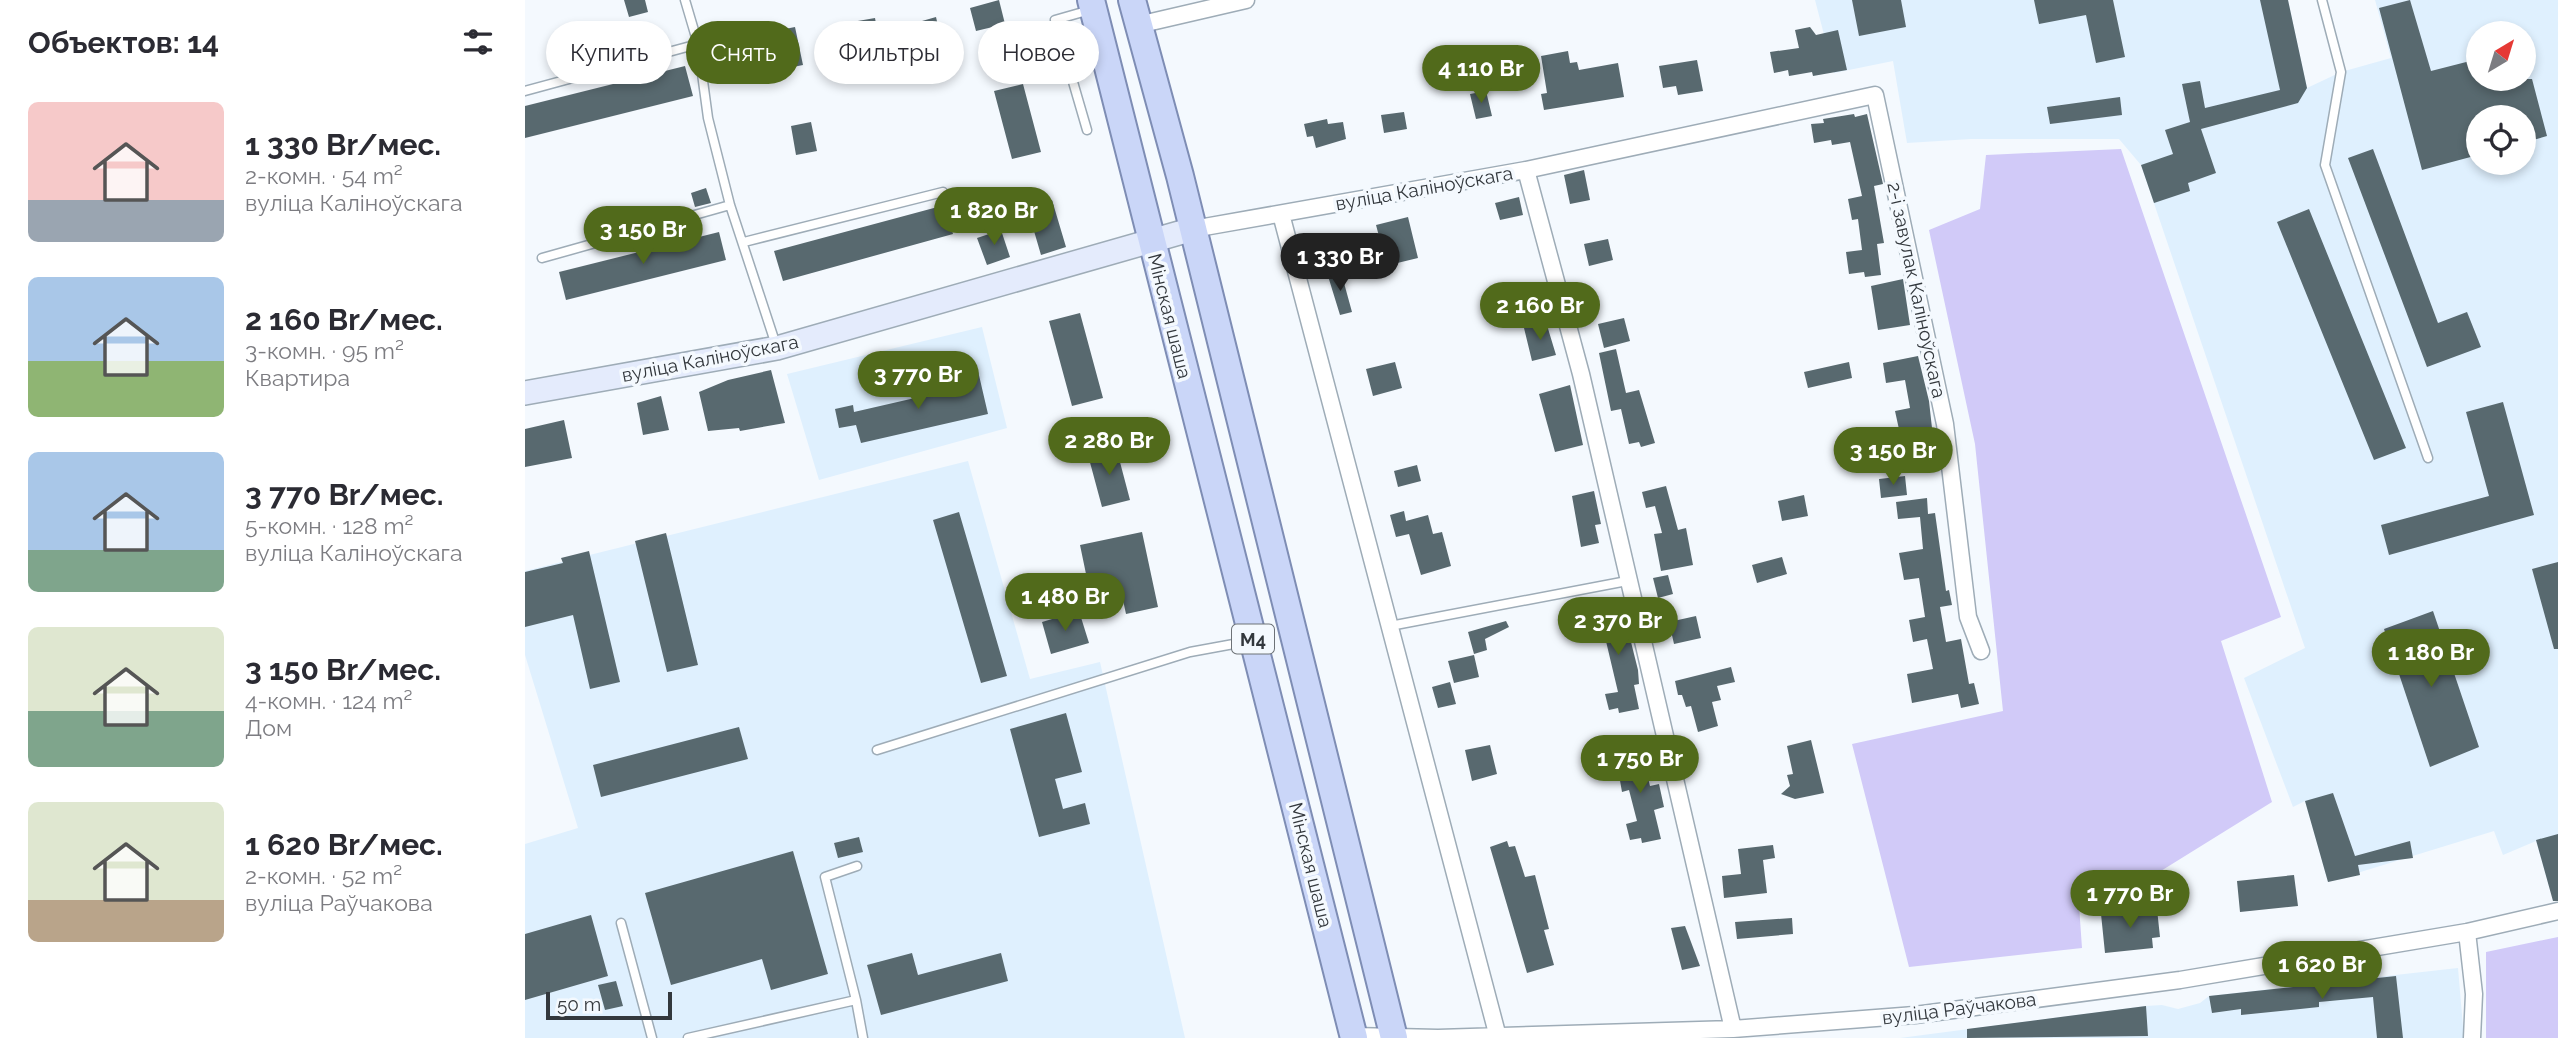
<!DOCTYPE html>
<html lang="ru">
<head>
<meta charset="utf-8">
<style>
	body { margin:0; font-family:Raleway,sans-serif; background:#f7f7f7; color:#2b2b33; height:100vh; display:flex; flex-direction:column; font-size:26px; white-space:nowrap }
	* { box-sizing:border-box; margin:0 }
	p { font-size:23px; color:#7c7c81 }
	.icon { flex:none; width:38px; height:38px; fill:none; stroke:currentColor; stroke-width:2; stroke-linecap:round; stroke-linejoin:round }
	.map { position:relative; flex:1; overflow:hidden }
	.details { display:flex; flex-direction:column; background:#fff; width:525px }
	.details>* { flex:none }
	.banner { position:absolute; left:21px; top:21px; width:665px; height:63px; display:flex; gap:14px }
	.needle { width:46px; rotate:38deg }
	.fabs { position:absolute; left:1941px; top:21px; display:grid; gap:14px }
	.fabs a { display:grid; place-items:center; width:70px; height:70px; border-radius:50%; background:#fff; box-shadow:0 4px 10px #0003; font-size:35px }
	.scale { position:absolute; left:21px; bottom:18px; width:126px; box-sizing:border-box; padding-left:7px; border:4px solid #33383d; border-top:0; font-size:19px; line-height:24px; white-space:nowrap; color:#33383d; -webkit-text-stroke:5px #f4f9fe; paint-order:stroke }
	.price { position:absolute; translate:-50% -60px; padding:0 16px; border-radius:24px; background:#516a1b; color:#fff; font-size:23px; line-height:46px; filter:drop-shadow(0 2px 4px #0008) }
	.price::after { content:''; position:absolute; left:50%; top:42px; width:21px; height:16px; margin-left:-10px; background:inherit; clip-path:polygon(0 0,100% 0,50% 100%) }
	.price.selected { background:#222; color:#fff }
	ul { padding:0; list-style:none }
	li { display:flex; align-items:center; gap:21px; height:175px; padding:0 28px }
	li span { display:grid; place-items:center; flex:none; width:196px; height:140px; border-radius:10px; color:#555 }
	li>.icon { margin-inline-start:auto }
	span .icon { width:84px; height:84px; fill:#fffc; stroke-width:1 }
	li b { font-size:30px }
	h2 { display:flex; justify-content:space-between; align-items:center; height:84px; padding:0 28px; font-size:30px }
	.pill { padding:0 24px; border-radius:32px; background:#fff; box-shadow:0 4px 10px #0003; font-size:24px; line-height:63px }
	.pill.selected { background:#516a1b; color:#fff }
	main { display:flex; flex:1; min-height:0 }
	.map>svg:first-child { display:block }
</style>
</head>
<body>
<main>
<section class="details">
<h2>Объектов: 14<svg class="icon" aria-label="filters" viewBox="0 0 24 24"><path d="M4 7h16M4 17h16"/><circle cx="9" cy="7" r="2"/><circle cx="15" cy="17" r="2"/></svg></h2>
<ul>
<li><span style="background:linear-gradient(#f6c9c9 70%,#9aa5b1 0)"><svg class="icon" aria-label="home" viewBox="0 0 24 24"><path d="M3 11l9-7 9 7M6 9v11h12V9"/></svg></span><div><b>1 330 Br/мес.</b><p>2-комн. · 54 m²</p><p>вуліца Каліноўскага</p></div></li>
<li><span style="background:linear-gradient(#a9c7e8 60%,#8fb573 0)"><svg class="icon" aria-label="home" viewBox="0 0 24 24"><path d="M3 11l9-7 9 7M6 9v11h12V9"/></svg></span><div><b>2 160 Br/мес.</b><p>3-комн. · 95 m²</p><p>Квартира</p></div></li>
<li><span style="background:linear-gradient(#a9c7e8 70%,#7fa58c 0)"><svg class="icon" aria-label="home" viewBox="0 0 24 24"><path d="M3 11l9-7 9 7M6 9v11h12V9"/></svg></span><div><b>3 770 Br/мес.</b><p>5-комн. · 128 m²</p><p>вуліца Каліноўскага</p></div></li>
<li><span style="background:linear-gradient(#dfe7d0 60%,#7fa58c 0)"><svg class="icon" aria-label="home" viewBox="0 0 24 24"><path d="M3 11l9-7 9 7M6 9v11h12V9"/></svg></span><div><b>3 150 Br/мес.</b><p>4-комн. · 124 m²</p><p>Дом</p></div></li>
<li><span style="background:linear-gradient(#dfe7d0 70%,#b9a48a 0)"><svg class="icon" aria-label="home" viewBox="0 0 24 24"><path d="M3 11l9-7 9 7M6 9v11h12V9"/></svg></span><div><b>1 620 Br/мес.</b><p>2-комн. · 52 m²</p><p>вуліца Раўчакова</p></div></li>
</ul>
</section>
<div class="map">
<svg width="2033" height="1038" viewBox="0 0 2033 1038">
	<rect width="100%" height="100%" fill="#f4f9fe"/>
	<!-- built -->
	<path fill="#dff0fe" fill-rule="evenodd" d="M1290 0H1763L1782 88 1816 72 1866 58 1850 0H2033V883L2024 886 2011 841 1978 855 1969 831 1803 882 1780 801 1768 807 1719 678 1780 648 1616 165 1594 139H1446L1382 143 1368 61 1309 73ZM1953 33H1998V79H1953ZM1953 117H1998V163H1953Z
		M457 327 482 428 294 480 262 374Z
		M443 461 505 679 575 662 660 1038H0V844L53 828 0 655V571Z
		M1933 968 1939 1038H1375L1621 1006 1637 1005 1653 1009 1675 1003 1684 996Z"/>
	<!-- green -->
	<path fill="#d1caf8" d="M1596 149 1756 617 1696 641 1747 802 1631 874 1552 877 1557 948 1384 967 1327 744 1478 711 1450 444 1404 230 1455 209 1461 155Z
		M2033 937V1038H1961V952Z"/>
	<!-- building -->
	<path fill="#58696f" d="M99 0H120L123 12 104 17Z
		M474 0 480 24 451 31 445 8Z
		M1327 0H1376L1381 27 1334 36Z
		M1509 0H1588L1600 57 1571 63 1561 15 1514 24Z
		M1735 0H1763L1782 88 1773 103 1676 129 1691 173 1663 183 1665 191 1629 203 1616 165 1648 154 1640 130 1665 122 1657 84 1675 81 1680 108 1755 90Z
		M1885 0 1906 71 1953 59V79H2007L2022 136 1998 143V117H1953V155L1897 170 1854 8Z
		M411 17 416 39 395 44 390 23Z
		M350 18 356 51 333 55 327 22Z
		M270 27 278 65 253 70 245 32Z
		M1285 27 1291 35 1313 30 1322 70 1288 76 1287 72 1264 76 1263 70 1249 73 1245 52 1274 48 1270 30Z
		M1043 51 1045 63 1052 62 1054 70 1093 63 1099 97 1019 110 1016 94 1022 93 1016 56Z
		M1172 60 1178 91 1153 95 1151 86 1138 88 1134 66Z
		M160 66 168 96 0 138V106Z
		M498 84 516 152 487 159 469 91Z
		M961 91 967 116 951 119 945 94Z
		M1595 97 1597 115 1525 124 1522 107Z
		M879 112 882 129 859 133 856 115Z
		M1329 114 1330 117 1342 114 1358 184 1349 186 1359 243 1352 244 1356 275 1340 277 1339 272 1324 274 1321 252 1337 250 1333 219 1327 220 1323 199 1337 196 1325 142 1307 145 1306 140 1289 143 1286 124 1299 123 1298 119Z
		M802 119 803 124 818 122 821 139 791 148 788 136 782 137 779 124Z
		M286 122 292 151 271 155 266 126Z
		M1848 149 1913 323 1942 312 1956 347 1902 367 1823 158Z
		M1059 170 1065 200 1045 204 1039 175Z
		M181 188 186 203 170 207 166 193Z
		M994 197 998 215 975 220 970 203Z
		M527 200 541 247 516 255 502 207Z
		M420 205 428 234 258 281 249 251Z
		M1784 209 1881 448 1849 460 1752 222Z
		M883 217 893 258 864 265 863 258 817 269 813 254 852 245 851 241 855 240 851 225Z
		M476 230 485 257 462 265 452 238Z
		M194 232 201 260 41 300 34 272Z
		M1083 239 1088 260 1064 266 1059 244Z
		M816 272 827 312 815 315 803 276Z
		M1378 279 1385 325 1353 330 1346 286Z
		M555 313 578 398 547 406 524 321Z
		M1099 318 1105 341 1079 348 1073 324Z
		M1021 322 1031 355 1007 361 999 328Z
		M1091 349 1101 393 1114 390 1130 443 1116 447 1114 442 1104 444 1096 409 1086 411 1074 353Z
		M1393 356 1404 401 1408 437 1377 443 1370 411 1385 408 1380 380 1361 383 1358 363Z
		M870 362 877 388 848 396 841 369Z
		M1324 362 1327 378 1283 388 1279 372Z
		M246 370 260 423 215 431 214 428 183 431 174 392 203 380Z
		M453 371 463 414 336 443 331 425 314 428 310 409 328 405 329 412 429 389 426 377Z
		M1045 385 1058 445 1030 452 1014 394Z
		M136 396 144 430 118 435 112 403Z
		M1978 402 2009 515 1864 555 1856 525 1964 496 1941 412Z
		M39 420 47 458 0 467V429Z
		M591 447 605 500 577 507 563 455Z
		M892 465 896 481 873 487 869 471Z
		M1380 476 1382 495 1356 498 1354 479Z
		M1141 486 1153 530 1161 528 1168 565 1136 571 1129 534 1137 533 1130 506 1121 508 1117 492Z
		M1069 491 1076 524 1070 525 1074 543 1056 547 1047 496Z
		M1279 495 1283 516 1257 521 1253 501Z
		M1402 498 1403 514 1410 513 1421 591 1424 590 1427 605 1415 607 1421 642 1436 639 1444 684 1449 683 1454 704 1436 708 1433 694 1387 703 1382 674 1408 669 1402 639 1388 642 1384 620 1400 617 1394 578 1379 580 1374 553 1398 549 1395 517 1373 519 1371 502Z
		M879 511 881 521 903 515 908 534 917 532 926 566 896 575 884 534 871 537 865 515Z
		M434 512 482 676 456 683 408 520Z
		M617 532 633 607 601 614 596 591 566 598 555 545Z
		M141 533 173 665 142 672 110 541Z
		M64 551 95 682 65 689 48 615 0 627V572L38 563 36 558Z
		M1257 557 1262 574 1232 583 1227 565Z
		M2033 562V649H2029L2007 569Z
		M1143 575 1148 594 1133 598 1128 578Z
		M1097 606 1113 670 1114 684 1109 685 1114 709 1094 713 1093 708 1084 710 1080 694 1093 692 1080 637 1070 639 1064 613Z
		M554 611 564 643 526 654 517 622Z
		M1908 611 1954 747 1905 767 1859 629Z
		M1171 616 1176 638 1149 644 1144 622Z
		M981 621 984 627 960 639 962 650 949 654 943 632Z
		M949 655 954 677 929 683 923 661Z
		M1206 667 1210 682 1192 686 1196 700 1187 702 1193 726 1173 732 1166 706 1161 707 1157 695H1153L1150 681Z
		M925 682 931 704 913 708 907 687Z
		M541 713 557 772 530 779 538 809 560 803 565 824 514 837 485 729Z
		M214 727 223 759 76 797 68 765Z
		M1286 740 1299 793 1270 799 1256 794 1265 786 1262 775 1268 774 1262 746Z
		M965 745 972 774 947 781 940 750Z
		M1115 746 1125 786 1134 784 1139 807 1129 810 1136 839 1117 843 1116 838 1105 840 1101 824 1112 821 1104 790 1097 792 1090 752Z
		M1808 793 1830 856 1885 841 1888 858 1833 865 1835 875 1803 882 1780 801Z
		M2033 834V901H2028L2011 840Z
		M334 837 338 852 313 858 309 843Z
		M982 841 984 847 990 846 1000 877 1010 875 1024 929 1019 930 1029 965 1002 973 965 847Z
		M1248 845 1250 858 1238 860 1242 893 1199 898 1197 876 1216 874 1213 849Z
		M268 851 303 974 246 990 237 959 146 985 120 893Z
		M1769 875 1773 906 1715 912 1712 881Z
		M1632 909 1635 937 1627 938 1628 948 1580 953 1576 914Z
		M66 915 83 976 0 1000V934Z
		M1267 918 1268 934 1212 939 1210 922Z
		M1160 926 1175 966 1157 970 1146 928Z
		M387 953 393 975 476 953 483 981 356 1015 342 965Z
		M1871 976 1878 1038H1852L1848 997 1794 1002V1007L1716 1015V1009L1687 1013 1684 996Z
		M91 981 98 1006 80 1010 73 985Z
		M1621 1006 1623 1036 1442 1038V1029Z"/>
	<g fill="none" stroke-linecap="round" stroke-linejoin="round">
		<defs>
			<path id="service" d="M160 0 173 44 183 118 205 205 251 345
				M1797 0 1816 72 1800 165 1903 458
				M0 91 173 44
				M562 130 530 20 565 10
				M219 242 418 192
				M17 258 205 205
				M865 626 1102 581
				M352 750 665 652 725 641
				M332 866 300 877 331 1000 338 1038
				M96 923 127 1038
				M163 1038 331 1000"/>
			<path id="minor" d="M613 25 721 0
				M1001 170 1056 374 1208 1029
				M756 214 973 1037
				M668 229 1001 170 1350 95 1420 424 1443 617 1456 651
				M1942 932 1949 994 1947 1038
				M829 1036 913 1038 1208 1029 1390 1015 1655 980 1942 932 2033 911"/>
			<path id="secondary" d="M0 393 252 348 668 229"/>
			<path id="primary" d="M566 0 829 1038
				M607 0 655 176 869 1038"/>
		</defs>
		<!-- service casing -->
		<use href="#service" stroke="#9eacb7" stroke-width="11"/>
		<!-- minor casing -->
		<use href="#minor" stroke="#9eacb7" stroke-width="19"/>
		<!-- secondary casing -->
		<use href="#secondary" stroke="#9eacb7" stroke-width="26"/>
		<!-- primary casing -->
		<use href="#primary" stroke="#7e8db4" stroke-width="30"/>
		<!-- service -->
		<use href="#service" stroke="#fff" stroke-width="8"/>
		<!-- minor -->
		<use href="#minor" stroke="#fff" stroke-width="16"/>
		<!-- secondary -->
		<use href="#secondary" stroke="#e4ebfc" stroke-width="23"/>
		<!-- primary -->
		<use href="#primary" stroke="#cad6f8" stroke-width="26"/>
	</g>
	<g text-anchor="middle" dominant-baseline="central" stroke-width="7" stroke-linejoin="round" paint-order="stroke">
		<!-- shield labels -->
		<rect fill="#f4f9fe" stroke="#6d7277" stroke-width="2" x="707" y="624.5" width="42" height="29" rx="5"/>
		<g font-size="18" font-weight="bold" fill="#33383d">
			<text x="728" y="639">М4</text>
		</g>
		<!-- street labels -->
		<g font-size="19" fill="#33383d" stroke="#f4f9fe">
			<text transform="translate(899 188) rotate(-10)">вуліца Каліноўскага</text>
			<text transform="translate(1392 290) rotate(78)">2-і завулак Каліноўскага</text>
			<text transform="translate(645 316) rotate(76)">Мінская шаша</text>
			<text transform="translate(185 358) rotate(-11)">вуліца Каліноўскага</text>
			<text transform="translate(786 865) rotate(76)">Мінская шаша</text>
			<text transform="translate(1434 1008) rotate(-7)">вуліца Раўчакова</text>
		</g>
	</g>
</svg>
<div class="fabs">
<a><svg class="needle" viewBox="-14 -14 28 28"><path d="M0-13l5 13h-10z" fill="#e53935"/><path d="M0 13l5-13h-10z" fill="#7c7c81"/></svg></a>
<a><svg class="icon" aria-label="locate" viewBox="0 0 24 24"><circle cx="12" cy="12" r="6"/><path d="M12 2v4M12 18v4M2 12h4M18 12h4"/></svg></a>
</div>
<div class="scale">50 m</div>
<b class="price" style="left:956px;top:105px">4 110 Br</b>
<b class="price" style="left:469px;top:247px">1 820 Br</b>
<b class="price" style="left:118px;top:266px">3 150 Br</b>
<b class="price selected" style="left:815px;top:293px">1 330 Br</b>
<b class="price" style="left:1015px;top:342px">2 160 Br</b>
<b class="price" style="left:393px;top:411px">3 770 Br</b>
<b class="price" style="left:584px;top:477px">2 280 Br</b>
<b class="price" style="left:1368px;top:487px">3 150 Br</b>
<b class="price" style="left:540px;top:633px">1 480 Br</b>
<b class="price" style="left:1093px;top:657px">2 370 Br</b>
<b class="price" style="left:1906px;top:689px">1 180 Br</b>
<b class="price" style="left:1115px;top:795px">1 750 Br</b>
<b class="price" style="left:1605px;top:930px">1 770 Br</b>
<b class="price" style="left:1797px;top:1001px">1 620 Br</b>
<div class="banner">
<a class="pill">Купить</a>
<a class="pill selected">Снять</a>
<a class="pill">Фильтры</a>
<a class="pill">Новое</a>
</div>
</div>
</main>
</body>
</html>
